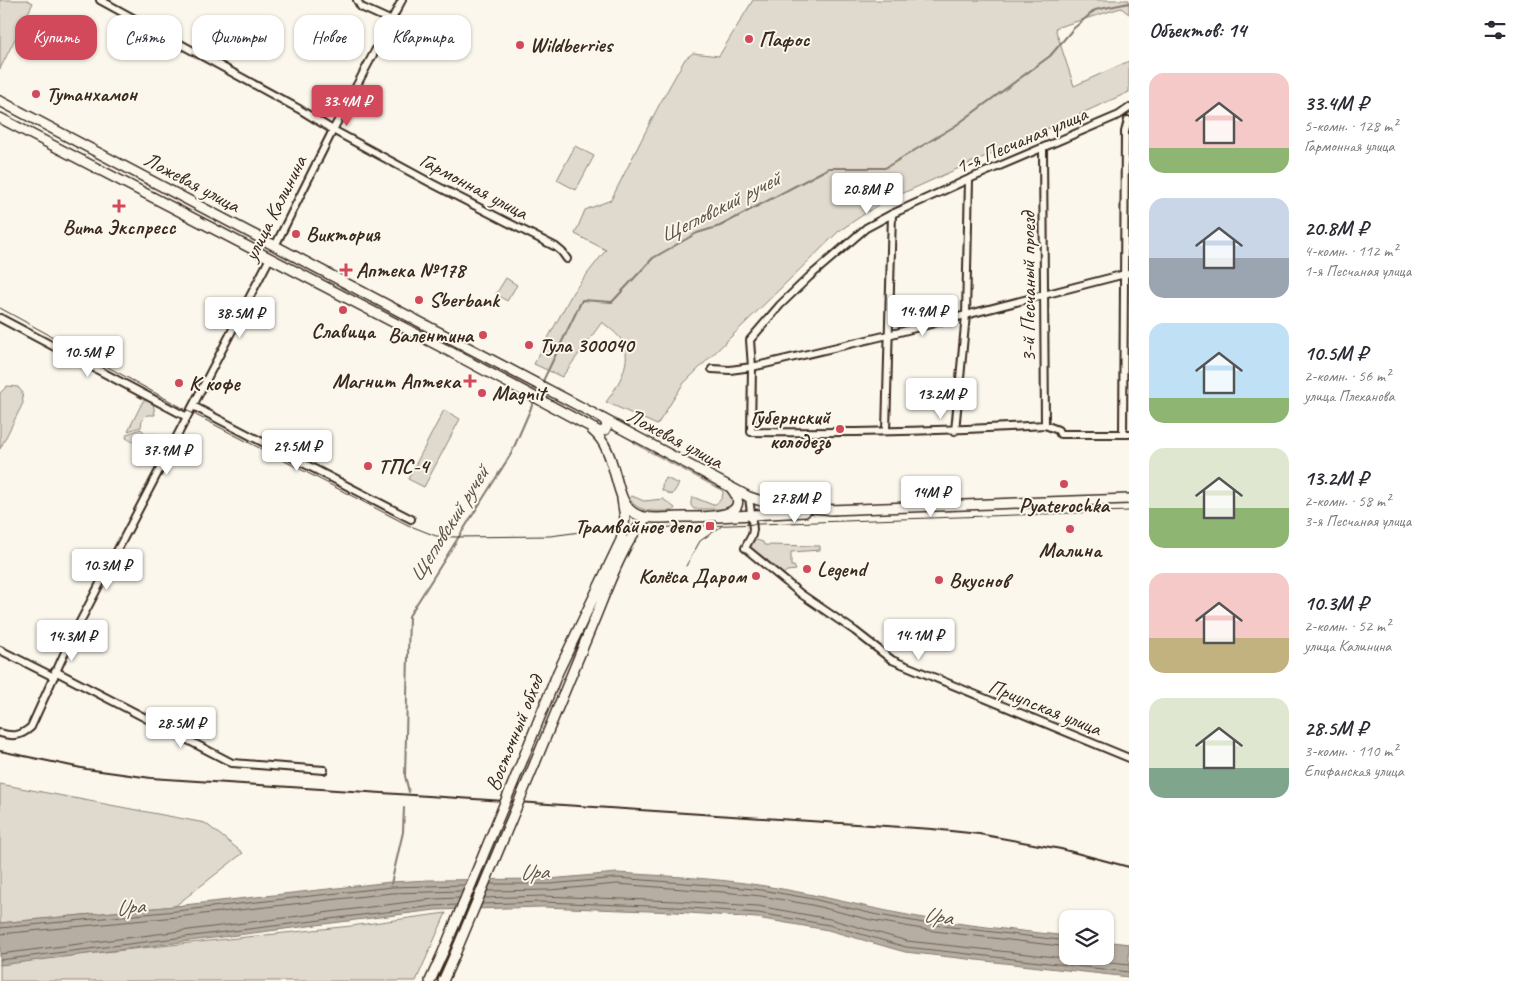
<!DOCTYPE html>
<html lang="ru">
<head>
<meta charset="utf-8">
<style>
	body { margin:0; font-family:Caveat,sans-serif; background:#f2f2f3; color:#2b2b33; height:100vh; display:flex; flex-direction:column; font-size:19px; white-space:nowrap }
	* { box-sizing:border-box; margin:0 }
	p { font-size:16px; color:#7c7c81 }
	.icon { flex:none; width:28px; height:28px; fill:none; stroke:currentColor; stroke-width:2; stroke-linecap:round; stroke-linejoin:round }
	.map { position:relative; flex:1; overflow:hidden }
	.sheet { display:flex; flex-direction:column; background:#fff; width:400px }
	.sheet>* { flex:none }
	.top-card { position:absolute; left:15px; top:15px; width:475px; height:45px; display:flex; gap:10px }
	.fabs { position:absolute; left:1059px; top:910px; display:grid; gap:10px }
	.fabs a { display:grid; place-items:center; width:55px; height:55px; border-radius:10px; background:#fff; box-shadow:0 1px 4px #0004; font-size:25px }
	.price { position:absolute; translate:-50% -42px; padding:0 11px; border-radius:5px; background:#fff; color:#222; font-size:16px; line-height:32px; filter:drop-shadow(0 1px 2px #0008) }
	.price::after { content:''; position:absolute; left:50%; top:30px; width:15px; height:11px; margin-left:-8px; background:inherit; clip-path:polygon(0 0,100% 0,50% 100%) }
	.price.selected { background:#d1495b; color:#fff }
	ul { padding:0; list-style:none }
	li { display:flex; align-items:center; gap:15px; height:125px; padding:0 20px }
	li span { display:grid; place-items:center; flex:none; width:140px; height:100px; border-radius:15px; color:#555 }
	li>.icon { margin-inline-start:auto }
	span .icon { width:60px; height:60px; fill:#fffc; stroke-width:1 }
	li b { font-size:21px }
	h2 { display:flex; justify-content:space-between; align-items:center; height:60px; padding:0 20px; font-size:21px }
	.pill { padding:0 18px; border-radius:15px; background:#fff; box-shadow:0 1px 4px #0004; font-size:18px; line-height:45px }
	.pill.selected { background:#d1495b; color:#fff }
	main { display:flex; flex:1; min-height:0 }
	.map>svg:first-child { display:block }
</style>
</head>
<body>
<main>
<div class="map">
<svg width="1129" height="981" viewBox="0 0 1129 981">
	<rect width="100%" height="100%" fill="#fbf7ec"/>
	<filter id="ink" filterUnits="userSpaceOnUse"><feTurbulence type="fractalNoise" baseFrequency=".02" numOctaves="2"/><feDisplacementMap in="SourceGraphic" scale="10" xChannelSelector="R" yChannelSelector="G"/><feConvolveMatrix kernelMatrix="1 2 1 2 8 2 1 2 1" color-interpolation-filters="sRGB"/></filter>
	<g filter="url(#ink)">
		<!-- green -->
		<path fill="#dfd9ce" stroke="#8d8276" d="M0 0H27L33 3 0 69Z
			M753 0H1129V14L1121 8 1055 28 1074 86 1129 61V92L881 203 839 231 683 384 657 425 606 402C618 386 634 360 622 341 618 334 608 327 602 322L562 377 534 364 573 292 606 250 575 234 585 210 611 200 658 107 685 59 693 53 719 56Z
			M575 146 594 156 576 190 557 180Z
			M506 278 517 285 507 301 496 294Z
			M7 386 18 387 22 392 23 403 0 449V393Z
			M150 400 153 402 155 415H147L142 420 141 427 128 431 143 401Z
			M444 410 460 419 424 487 408 479Z
			M141 429 146 434H156L158 448 151 452 126 438 127 434Z
			M633 441 731 491 734 498 732 504 725 509H694C689 505 691 501 693 497L713 505C719 503 723 498 723 491L635 444Z
			M666 478 679 484 672 495 662 490V485Z
			M632 496 644 501 663 499 675 508 673 511C657 511 638 514 629 498Z
			M753 539 763 542 764 545 820 546V550L791 552V566H794L796 570 787 571 783 574 750 548Z
			M0 784 205 823 243 853 175 906 0 923Z
			M446 913 416 981H0V963L351 926Z"/>
		<!-- water -->
		<path fill="#b6aea2" stroke="#85796d" d="M617 873C666 876 716 878 765 886 822 895 878 911 936 920 979 927 1024 931 1067 936L1068 956H1105V941L1129 944V977L905 952 828 930 757 918 676 912 542 907 435 910 0 965V923L175 906 391 882 429 880 549 879Z"/>
		<g fill="none" stroke-linecap="round" stroke-linejoin="round">
			<!-- shore -->
			<path stroke="#6c5f53" stroke-width="1" d="M490 884H550L617 878 724 886 762 890 813 899 873 914 935 925 1068 941
				M488 891 550 890 617 884 723 892 761 896 812 905 871 920 934 931 1068 947
				M485 898 542 896 676 901 758 906 830 919 907 941 1129 965
				M482 904 542 902 676 907 758 913 829 925 906 947 1129 972
				M0 928 176 911 392 887 465 885
				M0 934 176 917 392 893 462 891
				M0 954 433 899 459 898
				M0 960 434 906 457 905"/>
			<!-- stream -->
			<path stroke="#85796d" stroke-width="2" d="M542 383 582 300 612 302 653 258 697 233 720 226 829 168H885L955 126 1050 56 1073 29 1095 10 1129 3
				M409 792 405 776 409 616 511 454 534 401
				M391 884 403 832 404 808"/>
			<defs>
				<path id="minor" d="M100 0 299 109 333 130 431 183 556 247 562 252 567 259
					M357 0 361 7 392 21
					M1129 108 1119 115 969 179 892 214 866 228 809 277 780 305 750 340 752 367 751 432C849 433 947 431 1045 425L1058 430 1060 434H1129
					M1043 149 1045 425
					M275 246 333 130 402 0
					M0 318 187 417
					M712 369 730 370 752 367 888 335 1129 273
					M193 406 411 519
					M886 431 892 214
					M955 431 966 315 969 179
					M1123 434 1125 132 1128 120
					M749 497 753 529 752 535 745 548 801 594 855 631 892 660 1129 758
					M0 650 54 677
					M55 671 232 763 324 770
					M0 733C13 737 21 736 31 727L70 641 270 258"/>
				<path id="major" d="M0 101 581 407 749 497C776 507 806 507 835 510
					M0 118 443 348 600 432 605 430 607 426 605 420
					M592 430C619 451 613 501 634 513 647 521 668 517 683 517 699 517 757 520 731 488
					M830 510 1129 499
					M718 517 805 512
					M523 759 558 672 621 540 625 518 622 499
					M535 763C555 715 575 666 595 618 607 589 625 538 647 517
					M430 981 444 950
					M443 981 455 954"/>
			</defs>
			<!-- minor casing -->
			<use href="#minor" stroke="#3b2a1e" stroke-width="10"/>
			<!-- major casing -->
			<use href="#major" stroke="#3b2a1e" stroke-width="12"/>
			<!-- minor -->
			<use href="#minor" stroke="#fbf7ec" stroke-width="6"/>
			<!-- major -->
			<use href="#major" stroke="#fbf7ec" stroke-width="9"/>
			<!-- tram -->
			<path stroke="#3b2a1e" stroke-width="1" d="M0 308 190 412 408 525 436 536 456 537 550 536 596 530 674 527 1129 511
				M686 566 700 541 722 526"/>
			<!-- rail -->
			<path stroke="#3b2a1e" stroke-width="2" d="M0 751 86 769 151 778 932 829 979 834 1061 849 1129 867"/>
			<defs>
				<path id="major-bridge" d="M444 950 523 759
					M455 954 535 763"/>
			</defs>
			<!-- major-bridge casing -->
			<use href="#major-bridge" stroke="#3b2a1e" stroke-width="12" stroke-linecap="butt"/>
			<!-- major-bridge -->
			<use href="#major-bridge" stroke="#fbf7ec" stroke-width="9"/>
		</g>
	</g>
	<!-- markers -->
	<g fill="#d1495b" stroke="#fbf7ec" stroke-width="2">
		<circle cx="749" cy="39" r="5"/>
		<circle cx="520" cy="45" r="5"/>
		<circle cx="36" cy="94" r="5"/>
		<path d="M116.5 198.5h5v5h5v5h-5v5h-5v-5h-5v-5h5z"/>
		<circle cx="296" cy="234" r="5"/>
		<path d="M343.5 262.5h5v5h5v5h-5v5h-5v-5h-5v-5h5z"/>
		<circle cx="419" cy="300" r="5"/>
		<circle cx="343" cy="310" r="5"/>
		<circle cx="483" cy="335" r="5"/>
		<circle cx="529" cy="345" r="5"/>
		<path d="M467.5 373.5h5v5h5v5h-5v5h-5v-5h-5v-5h5z"/>
		<circle cx="179" cy="383" r="5"/>
		<circle cx="482" cy="393" r="5"/>
		<circle cx="840" cy="429" r="5"/>
		<circle cx="368" cy="466" r="5"/>
		<circle cx="1064" cy="484" r="5"/>
		<rect x="705" y="521" width="10" height="10" rx="2.5"/>
		<circle cx="1070" cy="529" r="5"/>
		<circle cx="807" cy="569" r="5"/>
		<circle cx="756" cy="576" r="5"/>
		<circle cx="939" cy="580" r="5"/>
	</g>
	<g text-anchor="middle" dominant-baseline="central" stroke-width="4" stroke-linejoin="round" paint-order="stroke">
		<!-- poi labels -->
		<g font-size="21" font-weight="bold" fill="#3b2a1e" stroke="#fbf7ec" text-anchor="start">
			<text x="759" y="39">Пафос</text>
			<text x="530" y="45">Wildberries</text>
			<text x="46" y="94">Тутанхамон</text>
			<text x="119" y="227" text-anchor="middle">Вита Экспресс</text>
			<text x="306" y="234">Виктория</text>
			<text x="356" y="270">Аптека №178</text>
			<text x="429" y="300">Sberbank</text>
			<text x="343" y="331" text-anchor="middle">Славица</text>
			<text x="473" y="335" text-anchor="end">Валентина</text>
			<text x="539" y="345">Тула 300040</text>
			<text x="460" y="381" text-anchor="end">Магнит Аптека</text>
			<text x="189" y="383">К кофе</text>
			<text x="492" y="393">Magnit</text>
			<text x="830" y="417" text-anchor="end">Губернский<tspan x="830" dy="24">колодезь</tspan></text>
			<text x="378" y="466">ТПС-4</text>
			<text x="1064" y="505" text-anchor="middle">Pyaterochka</text>
			<text x="700" y="526" text-anchor="end">Трамвайное депо</text>
			<text x="1070" y="550" text-anchor="middle">Малина</text>
			<text x="817" y="569">Legend</text>
			<text x="746" y="576" text-anchor="end">Колёса Даром</text>
			<text x="949" y="580">Вкуснов</text>
		</g>
		<!-- street labels -->
		<g font-size="21" fill="#3b2a1e" stroke="#fbf7ec">
			<text transform="translate(1021 140) rotate(-23)">1-я Песчаная улица</text>
			<text transform="translate(192 182) rotate(28)">Ложевая улица</text>
			<text transform="translate(474 186) rotate(28)">Гармонная улица</text>
			<text transform="translate(275 208) rotate(-63)">улица Калинина</text>
			<text transform="translate(1028 287) rotate(-90)">3-й Песчаный проезд</text>
			<text transform="translate(675 438) rotate(28)">Ложевая улица</text>
			<text transform="translate(1045 707) rotate(22)">Приупская улица</text>
			<text transform="translate(514 733) rotate(-68)">Восточный обход</text>
		</g>
		<!-- water labels -->
		<g font-size="22" font-style="italic" fill="#605246" stroke="#fbf7ec">
			<text transform="translate(720 207) rotate(-27)">Щегловский ручей</text>
			<text transform="translate(449 524) rotate(-58)">Щегловский ручей</text>
			<text transform="translate(534 872) rotate(-2)">Upa</text>
			<text transform="translate(130 907) rotate(-6)">Upa</text>
			<text transform="translate(938 916) rotate(8)">Upa</text>
		</g>
	</g>
</svg>
<div class="fabs">
<a><svg class="icon" aria-label="layers" viewBox="0 0 24 24"><path d="M12 4l9 5-9 5-9-5zM3 14l9 5 9-5"/></svg></a>
</div>
<b class="price selected" style="left:347px;top:127px">33.4M ₽</b>
<b class="price" style="left:867px;top:215px">20.8M ₽</b>
<b class="price" style="left:923px;top:337px">14.9M ₽</b>
<b class="price" style="left:240px;top:339px">38.5M ₽</b>
<b class="price" style="left:88px;top:378px">10.5M ₽</b>
<b class="price" style="left:941px;top:420px">13.2M ₽</b>
<b class="price" style="left:297px;top:472px">29.5M ₽</b>
<b class="price" style="left:167px;top:476px">37.9M ₽</b>
<b class="price" style="left:931px;top:518px">14M ₽</b>
<b class="price" style="left:795px;top:524px">27.8M ₽</b>
<b class="price" style="left:107px;top:591px">10.3M ₽</b>
<b class="price" style="left:919px;top:661px">14.1M ₽</b>
<b class="price" style="left:72px;top:662px">14.3M ₽</b>
<b class="price" style="left:181px;top:749px">28.5M ₽</b>
<div class="top-card">
<a class="pill selected">Купить</a>
<a class="pill">Снять</a>
<a class="pill">Фильтры</a>
<a class="pill">Новое</a>
<a class="pill">Квартира</a>
</div>
</div>
<section class="sheet">
<h2>Объектов: 14<svg class="icon" aria-label="filters" viewBox="0 0 24 24"><path d="M4 7h16M4 17h16"/><circle cx="9" cy="7" r="2"/><circle cx="15" cy="17" r="2"/></svg></h2>
<ul>
<li><span style="background:linear-gradient(#f6c9c9 75%,#8fb573 0)"><svg class="icon" aria-label="home" viewBox="0 0 24 24"><path d="M3 11l9-7 9 7M6 9v11h12V9"/></svg></span><div><b>33.4M ₽</b><p>5-комн. · 128 m²</p><p>Гармонная улица</p></div></li>
<li><span style="background:linear-gradient(#c9d6e8 60%,#9aa5b1 0)"><svg class="icon" aria-label="home" viewBox="0 0 24 24"><path d="M3 11l9-7 9 7M6 9v11h12V9"/></svg></span><div><b>20.8M ₽</b><p>4-комн. · 112 m²</p><p>1-я Песчаная улица</p></div></li>
<li><span style="background:linear-gradient(#bfe0f5 75%,#8fb573 0)"><svg class="icon" aria-label="home" viewBox="0 0 24 24"><path d="M3 11l9-7 9 7M6 9v11h12V9"/></svg></span><div><b>10.5M ₽</b><p>2-комн. · 56 m²</p><p>улица Плеханова</p></div></li>
<li><span style="background:linear-gradient(#dfe7d0 60%,#8fb573 0)"><svg class="icon" aria-label="home" viewBox="0 0 24 24"><path d="M3 11l9-7 9 7M6 9v11h12V9"/></svg></span><div><b>13.2M ₽</b><p>2-комн. · 58 m²</p><p>3-я Песчаная улица</p></div></li>
<li><span style="background:linear-gradient(#f6c9c9 65%,#c2b280 0)"><svg class="icon" aria-label="home" viewBox="0 0 24 24"><path d="M3 11l9-7 9 7M6 9v11h12V9"/></svg></span><div><b>10.3M ₽</b><p>2-комн. · 52 m²</p><p>улица Калинина</p></div></li>
<li><span style="background:linear-gradient(#dfe7d0 70%,#7fa58c 0)"><svg class="icon" aria-label="home" viewBox="0 0 24 24"><path d="M3 11l9-7 9 7M6 9v11h12V9"/></svg></span><div><b>28.5M ₽</b><p>3-комн. · 110 m²</p><p>Епифанская улица</p></div></li>
</ul>
</section>
</main>
</body>
</html>
